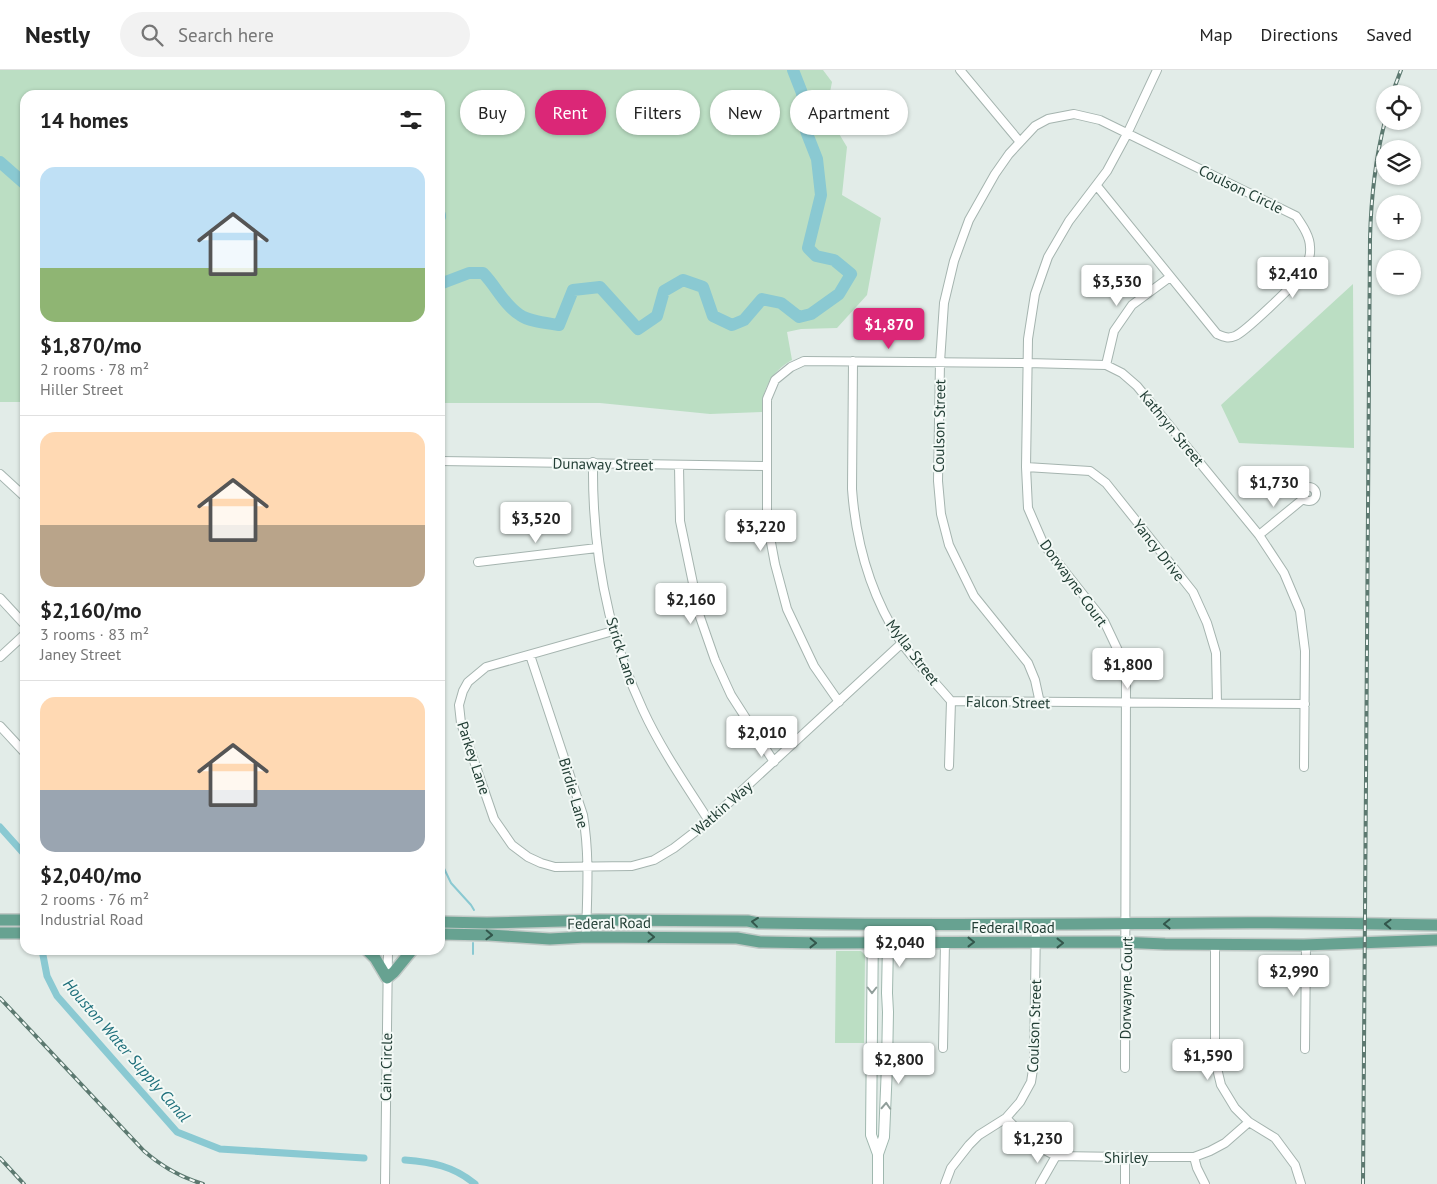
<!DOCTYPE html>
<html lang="en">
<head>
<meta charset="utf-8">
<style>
	body { margin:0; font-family:"PT Sans",sans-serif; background:#f2f2f2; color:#222; height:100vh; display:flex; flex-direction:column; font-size:19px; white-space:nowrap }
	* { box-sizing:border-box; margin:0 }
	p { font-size:16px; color:#767676 }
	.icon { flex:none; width:28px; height:28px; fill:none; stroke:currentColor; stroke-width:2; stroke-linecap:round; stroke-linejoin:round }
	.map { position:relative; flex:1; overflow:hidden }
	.details { position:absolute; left:20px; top:20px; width:425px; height:865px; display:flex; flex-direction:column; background:#fff; border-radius:15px; box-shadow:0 1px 4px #0004 }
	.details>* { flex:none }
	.banner { position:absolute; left:460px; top:20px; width:475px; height:45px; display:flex; gap:10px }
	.fabs { position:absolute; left:1376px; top:15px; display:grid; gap:10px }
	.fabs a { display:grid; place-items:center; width:45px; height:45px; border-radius:50%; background:#fff; box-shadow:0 1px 4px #0004; font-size:25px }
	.price { position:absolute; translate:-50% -42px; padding:0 11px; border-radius:5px; background:#fff; color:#222; font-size:16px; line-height:32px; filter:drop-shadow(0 1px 2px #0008) }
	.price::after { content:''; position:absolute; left:50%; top:30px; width:15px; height:11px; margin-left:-8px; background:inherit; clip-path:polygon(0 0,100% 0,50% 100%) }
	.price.current { background:#db2777; color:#fff }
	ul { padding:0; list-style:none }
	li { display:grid; align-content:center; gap:10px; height:265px; padding:0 20px }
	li+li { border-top:1px solid #e0e0e0 }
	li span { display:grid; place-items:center; height:155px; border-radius:15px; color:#555 }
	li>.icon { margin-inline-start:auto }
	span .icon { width:90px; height:90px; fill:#fffc; stroke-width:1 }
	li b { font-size:21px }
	h2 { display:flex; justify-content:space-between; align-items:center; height:60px; padding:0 20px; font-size:21px }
	.pill { padding:0 18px; border-radius:22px; background:#fff; box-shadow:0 1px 4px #0004; font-size:18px; line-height:45px }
	.pill.current { background:#db2777; color:#fff }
	header { display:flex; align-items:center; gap:30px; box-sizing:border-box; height:70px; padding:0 25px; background:#fff; border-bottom:1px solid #e0e0e0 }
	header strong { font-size:24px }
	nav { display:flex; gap:28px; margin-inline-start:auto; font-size:18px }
	.search { width:350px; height:45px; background:#f2f2f2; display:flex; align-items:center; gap:12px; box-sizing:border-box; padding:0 18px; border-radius:28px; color:#767676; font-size:19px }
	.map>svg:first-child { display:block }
</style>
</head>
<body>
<header>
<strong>Nestly</strong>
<div class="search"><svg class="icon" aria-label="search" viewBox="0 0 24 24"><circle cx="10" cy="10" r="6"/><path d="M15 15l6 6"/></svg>Search here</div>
<nav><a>Map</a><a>Directions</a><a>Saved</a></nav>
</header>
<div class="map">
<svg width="1437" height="1114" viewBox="0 0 1437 1114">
	<rect width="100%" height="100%" fill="#e2ece8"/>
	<!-- green -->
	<path fill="#bbdec3" d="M0 0H823L832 12 826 42 847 77 842 125 881 148 867 225 837 258 801 259 787 262 792 290C771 302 762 319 762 342L710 344 600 333H440V25H25V332H0Z
		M1353 214 1354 378 1239 373 1221 335Z
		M836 881H861L865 885 864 973H835Z"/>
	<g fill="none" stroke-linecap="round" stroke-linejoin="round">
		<!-- stream -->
		<path stroke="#8ac9d2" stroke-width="2" d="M440 790 451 813 471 835 474 840
			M473 884V873"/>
		<!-- canal -->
		<path stroke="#8ac9d2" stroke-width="7" d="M0 757 25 785
			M42 880 47 906 57 926 177 1062 220 1079 364 1088
			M405 1090C431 1092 454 1096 475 1114"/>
		<!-- river -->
		<path stroke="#8ac9d2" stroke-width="12" d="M0 92 25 114
			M440 145V147
			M440 214 469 203H483C496 216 504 235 520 245 530 252 547 253 559 255L573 220 600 217 638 259 657 246 664 221 683 210 703 217 713 246 732 255 744 250 762 229 781 233 799 247 811 244 839 224 851 204 834 190 816 186 808 178 821 125 817 89 806 61 802 23 793 0"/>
		<defs>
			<path id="street" d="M960 0 1020 72
				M853 291 852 419C856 474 871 526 901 572 916 593 935 612 951 631L949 696
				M1106 295 1114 261 1132 235 1170 207
				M440 391 766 396
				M593 392C592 477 607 563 643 640 661 679 686 715 709 751
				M679 396 680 451 700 547 715 590 731 625 774 692
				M1026 397 1090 401 1106 413 1193 522 1207 553 1216 583 1217 633
				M0 404 25 427
				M1302 424a7 7 0 1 1 14 0a7 7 0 1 1-14 0Z
				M1259 465 1303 429
				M478 492 597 478
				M0 528 25 555
				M613 561 486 597 468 612 463 621 459 635 461 653 494 749 512 775 528 787 541 793 555 797 632 796 654 790 674 778 709 751 902 573
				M530 585 583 745C590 786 587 826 586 867
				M0 587 25 564
				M951 631 1305 634
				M839 632 814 596 787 539 775 494 767 451V329L775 310 791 297 804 291 1027 293 1106 295 1122 303 1137 316 1259 465 1284 503 1300 541 1305 581 1304 697
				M1040 633 1035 610 1028 593 974 526 949 475 941 444 938 411 940 292 944 233 954 191 969 150 995 104 1009 84 1035 56 1048 49 1074 44 1100 50 1296 146C1302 155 1310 166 1310 177 1311 187 1306 198 1300 206 1294 215 1244 263 1235 266 1228 269 1224 267 1217 264L1097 116
				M0 656 25 683
				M1215 874V990L1221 1015 1235 1038 1249 1052 1275 1068 1295 1095 1301 1114
				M943 978 945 872
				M1305 979 1306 875
				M1125 998 1126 608 1122 589 1104 551 1044 475 1028 438 1026 397 1028 269 1035 224 1048 187 1069 151 1107 101 1127 64 1157 0
				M1006 1048 1031 1073 1056 1086 1125 1087H1194L1210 1081 1225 1073 1249 1052
				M1194 1087 1197 1098 1205 1114
				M385 1114 388 880
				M945 1114 951 1098 969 1075 979 1065 1006 1048 1020 1032 1031 1012 1034 993 1036 853
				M1040 1114 1056 1086
				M1125 1114V1087"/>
			<path id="secondary" d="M873 854 871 1065 878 1084
				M878 1114V1084L884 1067 887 996 888 942 887 923 888 873 886 854"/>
			<path id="primary" d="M0 850H25
				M440 852 487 853 599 850 748 851 758 853C910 856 1062 854 1213 853 1288 852 1362 854 1437 855
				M0 863H25
				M440 864 489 865 550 869 586 867 737 868 760 872 821 873 1118 872 1165 874 1304 875 1437 870
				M367 880 375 888 387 908 394 902 412 880"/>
		</defs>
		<!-- street casing -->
		<use href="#street" stroke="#a5b4af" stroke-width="10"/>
		<!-- secondary casing -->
		<use href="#secondary" stroke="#a0b8af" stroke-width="12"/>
		<!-- primary casing -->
		<use href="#primary" stroke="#c1c9c6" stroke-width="14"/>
		<!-- street -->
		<use href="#street" stroke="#fff" stroke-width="8"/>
		<!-- secondary -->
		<use href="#secondary" stroke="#fff" stroke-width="10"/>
		<!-- primary -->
		<use href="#primary" stroke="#67a291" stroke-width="11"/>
		<defs>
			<path id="rail" d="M1392 24 1401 0
				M0 928 144 1081C161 1096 180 1107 203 1114
				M0 1088 24 1114
				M1363 1114 1370 169C1371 129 1375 90 1385 51"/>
		</defs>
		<!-- rail casing -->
		<use href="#rail" stroke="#5c7970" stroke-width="4"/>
		<!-- rail -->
		<use href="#rail" stroke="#f3f9f6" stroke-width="2" stroke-dasharray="5.5" stroke-linecap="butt"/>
	</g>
	<!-- one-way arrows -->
	<defs><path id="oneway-chevron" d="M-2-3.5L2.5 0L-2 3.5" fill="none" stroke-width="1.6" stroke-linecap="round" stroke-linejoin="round" transform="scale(1.25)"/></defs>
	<g stroke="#33574c">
		<use href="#oneway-chevron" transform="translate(755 852) rotate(-173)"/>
		<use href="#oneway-chevron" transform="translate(1167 854) rotate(179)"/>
		<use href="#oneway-chevron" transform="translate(1388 854) rotate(-178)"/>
		<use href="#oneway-chevron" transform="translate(489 865) rotate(2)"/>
		<use href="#oneway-chevron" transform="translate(651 867) rotate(1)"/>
		<use href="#oneway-chevron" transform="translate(971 872)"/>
		<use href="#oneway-chevron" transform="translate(813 873) rotate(1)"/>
		<use href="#oneway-chevron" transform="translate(1060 873)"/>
	</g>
	<g stroke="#909e9a">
		<use href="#oneway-chevron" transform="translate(872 920) rotate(90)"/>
		<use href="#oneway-chevron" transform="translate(886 1036) rotate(-87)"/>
	</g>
	<g text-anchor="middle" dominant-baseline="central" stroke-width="4" stroke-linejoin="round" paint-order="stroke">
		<!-- street labels -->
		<g font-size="15" fill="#223e35" stroke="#f3f9f6">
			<text transform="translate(1241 119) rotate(26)">Coulson Circle</text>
			<text transform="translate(939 356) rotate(-89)">Coulson Street</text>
			<text transform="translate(1172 358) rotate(51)">Kathryn Street</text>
			<text transform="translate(603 394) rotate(1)">Dunaway Street</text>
			<text transform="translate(1159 480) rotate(52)">Yancy Drive</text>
			<text transform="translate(1074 513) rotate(54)">Dorwayne Court</text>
			<text transform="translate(622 581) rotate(72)">Strick Lane</text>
			<text transform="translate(913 582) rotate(53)">Mylla Street</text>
			<text transform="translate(1008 632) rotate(1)">Falcon Street</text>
			<text transform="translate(474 688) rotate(72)">Parkey Lane</text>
			<text transform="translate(574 723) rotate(74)">Birdie Lane</text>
			<text transform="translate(722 738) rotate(-41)">Watkin Way</text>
			<text transform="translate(609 853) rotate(-1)">Federal Road</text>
			<text x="1013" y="857">Federal Road</text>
			<text transform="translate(1126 918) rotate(-89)">Dorwayne Court</text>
			<text transform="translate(1034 956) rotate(-88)">Coulson Street</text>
			<text transform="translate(386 997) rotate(-89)">Cain Circle</text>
			<text x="1126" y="1087">Shirley</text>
		</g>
		<!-- water labels -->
		<g font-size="16" font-style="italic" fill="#1c6e7a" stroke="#f3f9f6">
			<text transform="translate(127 980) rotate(49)">Houston Water Supply Canal</text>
		</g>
	</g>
</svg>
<div class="fabs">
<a><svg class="icon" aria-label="locate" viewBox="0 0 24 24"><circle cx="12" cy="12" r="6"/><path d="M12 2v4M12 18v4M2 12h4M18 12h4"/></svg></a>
<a><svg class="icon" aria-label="layers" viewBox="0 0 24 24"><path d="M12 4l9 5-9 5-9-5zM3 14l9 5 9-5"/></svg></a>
<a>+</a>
<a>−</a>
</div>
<b class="price" style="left:1293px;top:229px">$2,410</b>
<b class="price" style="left:1117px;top:237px">$3,530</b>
<b class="price current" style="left:889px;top:280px">$1,870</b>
<b class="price" style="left:1274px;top:438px">$1,730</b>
<b class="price" style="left:536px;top:474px">$3,520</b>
<b class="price" style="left:761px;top:482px">$3,220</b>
<b class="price" style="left:691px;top:555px">$2,160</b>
<b class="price" style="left:1128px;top:620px">$1,800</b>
<b class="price" style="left:762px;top:688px">$2,010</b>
<b class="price" style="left:900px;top:898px">$2,040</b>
<b class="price" style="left:1294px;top:927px">$2,990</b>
<b class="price" style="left:1208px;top:1011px">$1,590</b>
<b class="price" style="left:899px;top:1015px">$2,800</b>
<b class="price" style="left:1038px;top:1094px">$1,230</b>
<div class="banner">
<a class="pill">Buy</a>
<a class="pill current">Rent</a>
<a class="pill">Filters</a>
<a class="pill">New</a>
<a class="pill">Apartment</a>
</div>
<section class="details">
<h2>14 homes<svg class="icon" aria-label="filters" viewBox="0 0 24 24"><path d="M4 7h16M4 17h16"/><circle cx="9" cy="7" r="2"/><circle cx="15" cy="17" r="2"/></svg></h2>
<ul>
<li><span style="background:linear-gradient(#bfe0f5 65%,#8fb573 0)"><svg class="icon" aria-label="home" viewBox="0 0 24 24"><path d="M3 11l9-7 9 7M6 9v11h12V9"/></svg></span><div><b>$1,870/mo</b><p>2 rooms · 78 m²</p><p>Hiller Street</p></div></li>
<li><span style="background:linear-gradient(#ffd9b3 60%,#b9a48a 0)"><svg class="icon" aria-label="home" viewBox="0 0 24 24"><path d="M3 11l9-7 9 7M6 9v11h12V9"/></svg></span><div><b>$2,160/mo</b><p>3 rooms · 83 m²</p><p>Janey Street</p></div></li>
<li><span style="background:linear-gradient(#ffd9b3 60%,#9aa5b1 0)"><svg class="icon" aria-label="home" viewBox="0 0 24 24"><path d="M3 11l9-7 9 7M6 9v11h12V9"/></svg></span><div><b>$2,040/mo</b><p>2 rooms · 76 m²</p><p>Industrial Road</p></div></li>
</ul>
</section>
</div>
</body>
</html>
